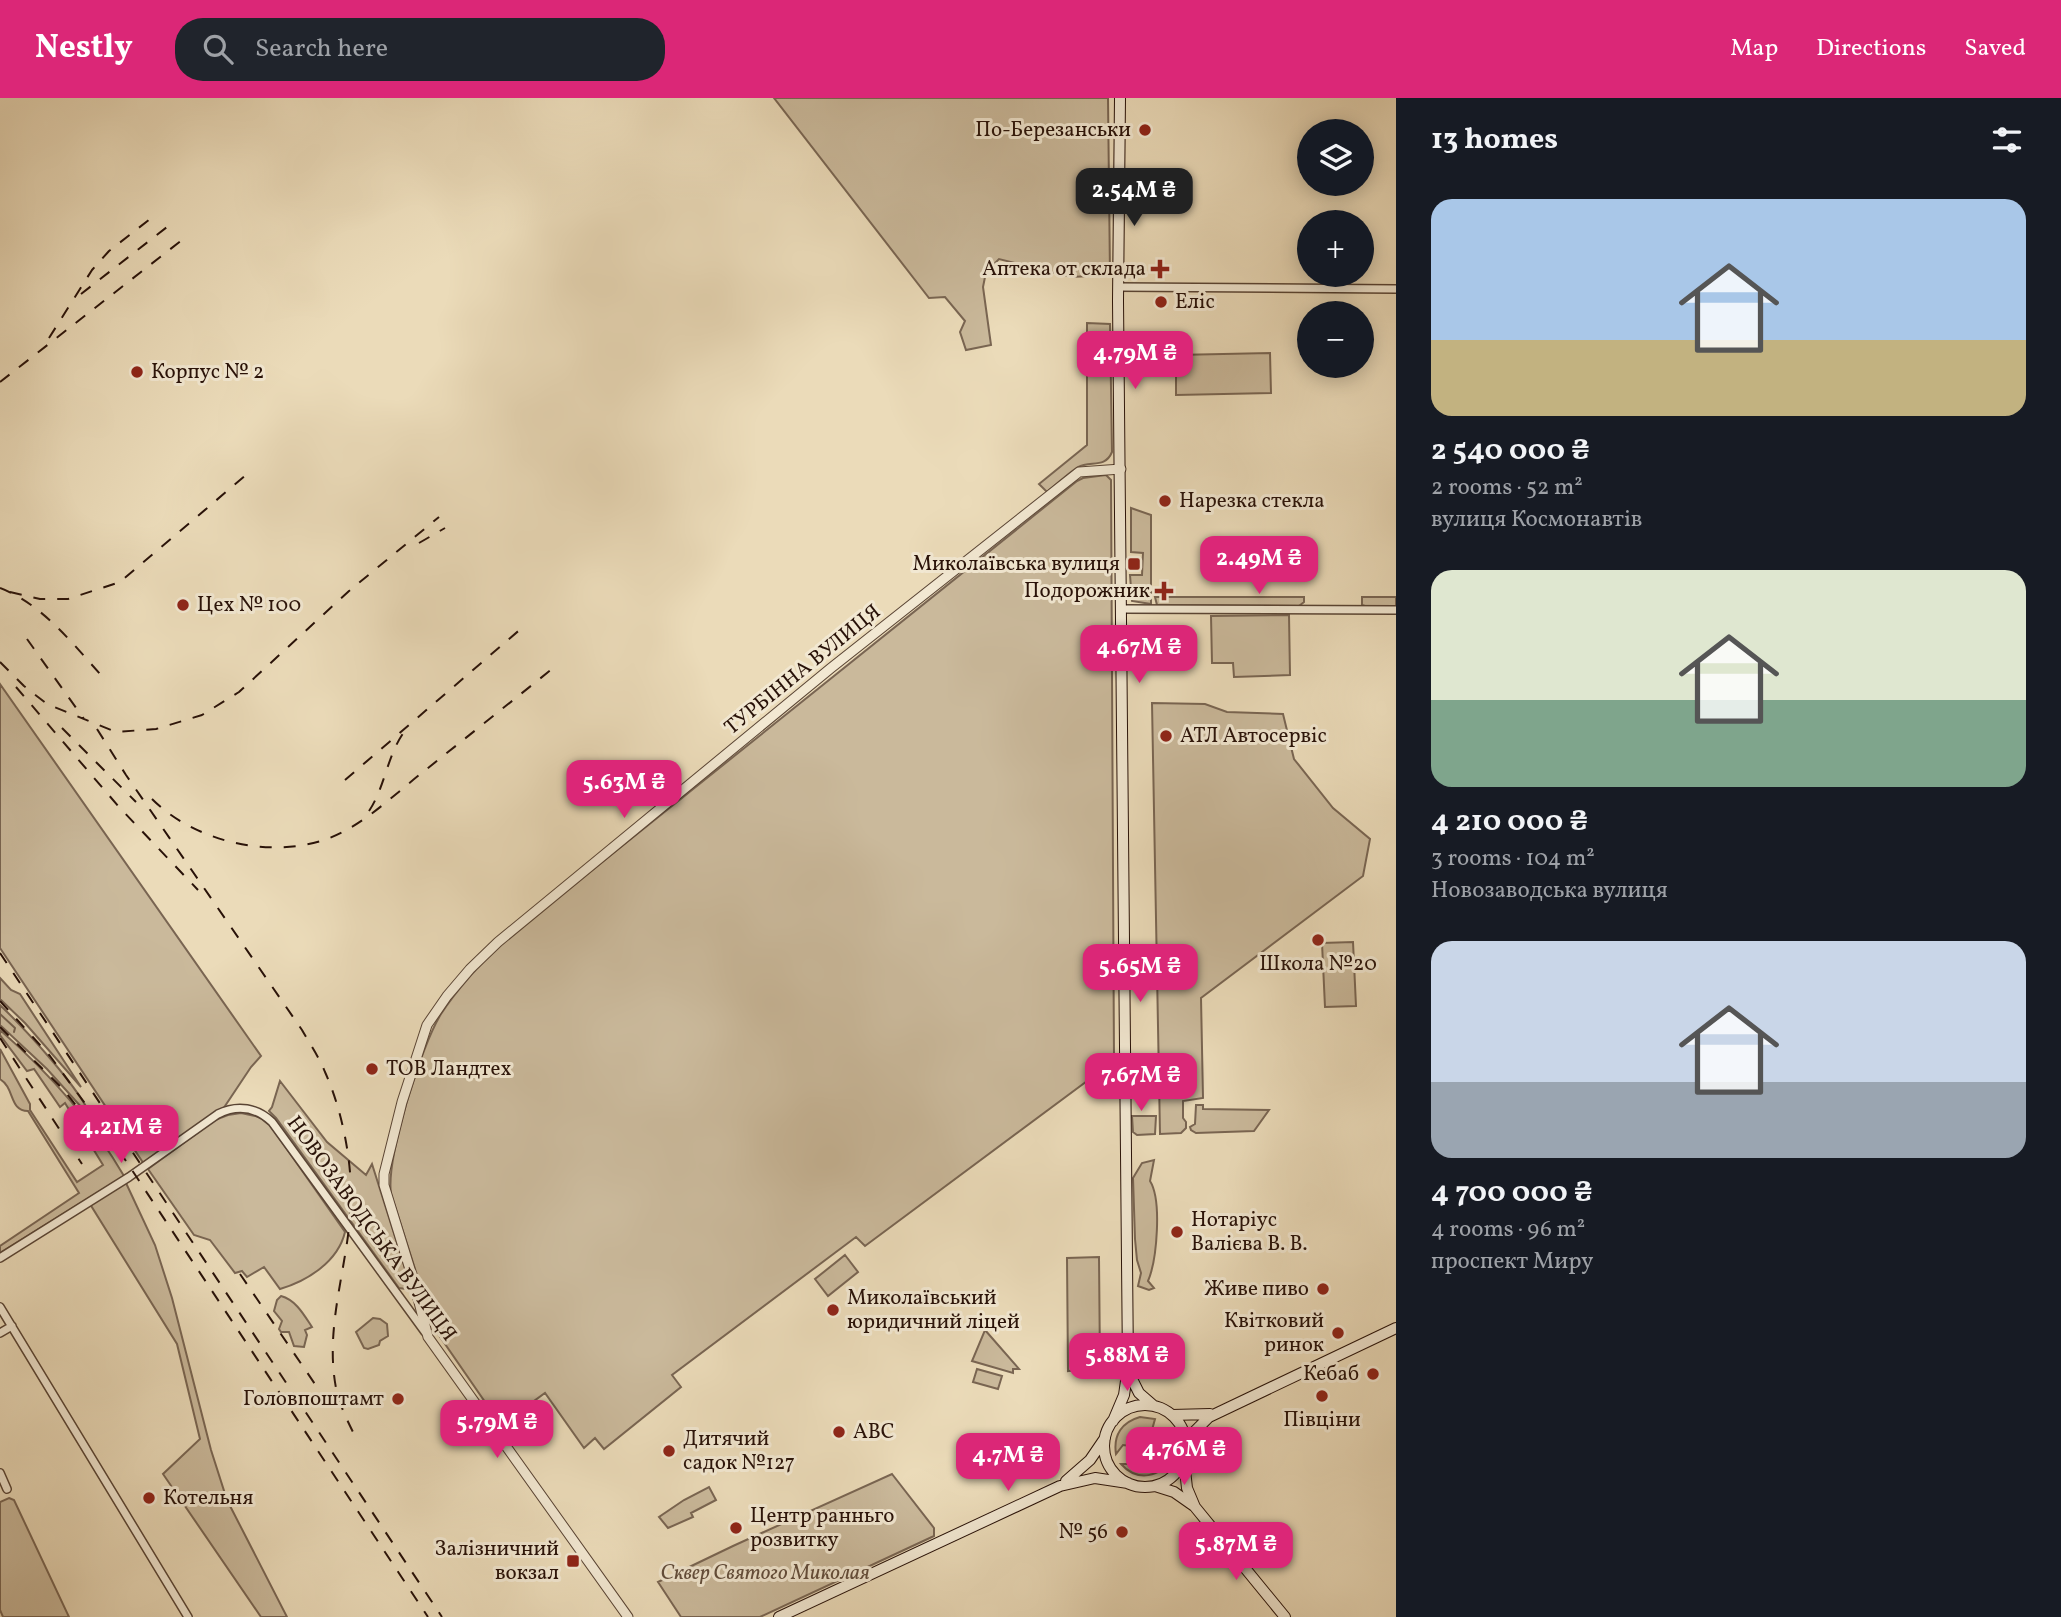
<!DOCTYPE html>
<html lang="en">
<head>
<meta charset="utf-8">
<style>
	body { margin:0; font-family:Vollkorn,serif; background:#20242c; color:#f1f3f6; height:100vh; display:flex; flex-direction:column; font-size:26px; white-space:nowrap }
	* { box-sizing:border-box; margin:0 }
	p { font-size:23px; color:#9ea1a6 }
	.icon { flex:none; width:38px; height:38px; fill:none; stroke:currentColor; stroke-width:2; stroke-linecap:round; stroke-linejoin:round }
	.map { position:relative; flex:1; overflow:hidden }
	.details { display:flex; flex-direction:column; background:#171b24; width:665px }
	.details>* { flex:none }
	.controls { position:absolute; left:1297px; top:21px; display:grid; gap:14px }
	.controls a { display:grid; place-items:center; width:77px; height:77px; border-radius:50%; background:#171b24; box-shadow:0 4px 18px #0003; font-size:35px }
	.price { position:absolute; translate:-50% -60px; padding:0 16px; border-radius:14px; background:#db2777; color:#fff; font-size:23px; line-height:46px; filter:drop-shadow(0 2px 4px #0008) }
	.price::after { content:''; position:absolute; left:50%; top:42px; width:21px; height:16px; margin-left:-10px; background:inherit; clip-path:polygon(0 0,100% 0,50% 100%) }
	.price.selected { background:#222; color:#fff }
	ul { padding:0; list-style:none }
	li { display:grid; align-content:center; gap:14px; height:371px; padding:0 35px }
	li span { display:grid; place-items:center; height:217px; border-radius:21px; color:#555 }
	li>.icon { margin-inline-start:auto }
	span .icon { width:126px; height:126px; fill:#fffc; stroke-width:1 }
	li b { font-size:30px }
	h2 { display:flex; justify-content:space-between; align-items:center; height:84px; padding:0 35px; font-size:30px }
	header { display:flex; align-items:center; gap:42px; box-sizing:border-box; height:98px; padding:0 35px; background:#db2777; color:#fff }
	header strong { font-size:33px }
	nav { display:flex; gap:38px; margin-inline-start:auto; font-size:24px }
	.search { width:490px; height:63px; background:#20242c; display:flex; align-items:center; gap:18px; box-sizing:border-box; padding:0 24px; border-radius:28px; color:#9ea1a6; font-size:26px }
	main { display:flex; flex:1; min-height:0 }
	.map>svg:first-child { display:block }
</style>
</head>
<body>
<header>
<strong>Nestly</strong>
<div class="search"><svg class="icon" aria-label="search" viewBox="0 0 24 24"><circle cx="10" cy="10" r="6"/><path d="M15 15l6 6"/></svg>Search here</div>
<nav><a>Map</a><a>Directions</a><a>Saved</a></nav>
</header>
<main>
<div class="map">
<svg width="1396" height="1519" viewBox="0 0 1396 1519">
	<rect width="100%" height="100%" fill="#ebdbb9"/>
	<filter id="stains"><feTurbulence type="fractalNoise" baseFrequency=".00286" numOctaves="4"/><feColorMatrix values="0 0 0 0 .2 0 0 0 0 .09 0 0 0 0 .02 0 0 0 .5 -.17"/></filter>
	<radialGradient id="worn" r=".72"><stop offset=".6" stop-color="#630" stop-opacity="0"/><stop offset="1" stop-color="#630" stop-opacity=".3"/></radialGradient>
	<!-- green -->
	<path fill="#cab99b" stroke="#796552" stroke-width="2" d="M774 0H1108L1110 177 1071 179 999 161 986 174 983 189 991 247 966 252 960 234 965 223 945 199 929 200Z
		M1087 225 1110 226 1112 354C1105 371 1090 362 1078 369 1067 376 1057 386 1047 394L1039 386 1087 347Z
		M1270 255 1271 295 1176 297V257Z
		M1106 377 1111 382 1114 963 865 1148 856 1139 672 1277 681 1289 604 1351 595 1340 584 1350 545 1295 501 1327 434 1230 391 1096C386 1060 421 948 441 916 457 891 479 868 500 846L1077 383 1083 380Z
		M1131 410 1151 417V506L1132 503 1130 477H1142L1143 455 1131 454Z
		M1155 499H1304V504L1299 508 1157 507Z
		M1362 499H1396V508H1365L1362 507Z
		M1289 517 1290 577 1234 579 1233 565H1212L1211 518Z
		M0 586 261 958 251 969 223 1011 144 1066 0 850Z
		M1152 605 1205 606 1227 614 1283 616 1294 661 1333 710 1370 741 1363 778 1201 900 1203 1000 1183 1003V1020L1186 1024V1030L1181 1035 1160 1036Z
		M1353 844 1356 908 1325 909 1322 845Z
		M0 880 11 892 20 896 81 989 25 925 0 901Z
		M0 907C24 930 82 992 92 1021L47 971 0 927Z
		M0 932C48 974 92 1023 124 1078L0 1155V1148L79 1095 28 1013C9 1013 15 990 0 981V951L30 1006V1012L77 1084 103 1067 65 1005 60 1009 34 971 27 973 0 937Z
		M280 983 327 1044 366 1077 372 1066 410 1186 406 1191 399 1190 276 1020 269 1013 272 1009Z
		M1196 1007H1203V1011L1269 1012 1254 1033 1196 1035 1191 1032 1190 1029 1195 1026Z
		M241 1015 260 1019 270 1027 345 1134C338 1164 307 1183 280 1191L264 1169 247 1179 242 1173 235 1175 210 1142 194 1137 148 1071 215 1022 228 1017Z
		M1132 1018H1156L1155 1036 1137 1037 1133 1034Z
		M1154 1062 1150 1083C1162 1102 1157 1162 1148 1183L1154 1190 1149 1192 1138 1188 1141 1175 1137 1162 1135 1141 1133 1080 1142 1065Z
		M126 1085 155 1147 172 1200 211 1352 227 1402 287 1519H261L163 1376 200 1341 177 1246 90 1106Z
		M845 1157 858 1174 828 1198 815 1181Z
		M1099 1159 1100 1269 1068 1273 1067 1160Z
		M281 1198C296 1202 304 1217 312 1229L305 1232 307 1237 304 1249 294 1248 289 1234H281L279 1231 282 1223 274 1213 277 1202Z
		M373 1220 380 1221 387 1226 388 1238 380 1243 379 1247 368 1251 364 1250 356 1234Z
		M985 1232 1019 1271H1013V1275L972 1263Z
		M977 1271 1002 1278 998 1291 973 1284Z
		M1140 1319 1155 1321 1150 1339 1131 1348 1123 1347 1116 1356C1113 1337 1122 1324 1140 1319Z
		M1156 1351 1172 1359C1161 1380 1137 1384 1121 1366H1129L1136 1360Z
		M892 1376 934 1430V1438L760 1519H681L658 1484 733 1448Z
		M709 1389 716 1402 691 1415 693 1419 668 1430 659 1419 684 1402Z
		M9 1400 14 1402 69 1519H3L0 1512V1404Z"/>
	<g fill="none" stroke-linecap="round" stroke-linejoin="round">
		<!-- stream -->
		<path stroke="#75614e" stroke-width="2" d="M0 916 15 930 14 934"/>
		<defs>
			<path id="minor" d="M1118 189 1396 191
				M1123 511 1396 512
				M0 1160 129 1079 218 1016C238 1006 257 1010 272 1024L425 1234
				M0 1209 188 1519
				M0 1235 12 1228
				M0 1375 7 1391"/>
			<path id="tertiary" d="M628 1519 428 1239 413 1181 384 1087V1076L402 1004 427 927 447 898 470 871 498 844 831 570 1079 374 1121 371"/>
			<path id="secondary" d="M1130 1277 1139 1295 1154 1308
				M1104 1348a41 41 0 1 1 82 0a41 41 0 1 1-82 0Z
				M1172 1317 1210 1316
				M1113 1323 1124 1297 1128 1269 1118 203 1120 0
				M1187 1349 1194 1334 1209 1319 1396 1230
				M1184 1363 1187 1390 1195 1409 1285 1519
				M1066 1383 1090 1362 1105 1340
				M1155 1388 1174 1394 1194 1408
				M779 1519 1060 1388 1095 1380 1128 1385"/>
		</defs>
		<!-- minor casing -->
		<use href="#minor" stroke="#594434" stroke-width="10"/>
		<!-- tertiary casing -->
		<use href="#tertiary" stroke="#594434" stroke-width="11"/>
		<!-- secondary casing -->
		<use href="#secondary" stroke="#281108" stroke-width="12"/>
		<!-- minor -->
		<use href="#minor" stroke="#f2e8d2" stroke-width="7"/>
		<!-- tertiary -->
		<use href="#tertiary" stroke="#f2e8d2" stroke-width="9"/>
		<!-- secondary -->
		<use href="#secondary" stroke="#f2e8d2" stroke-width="10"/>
		<!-- rail -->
		<path stroke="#281108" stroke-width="2" stroke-dasharray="12 12" stroke-linecap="butt" d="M81 196 167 129
			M49 240 92 172 109 153 150 121
			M0 284 182 142
			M419 445 445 430
			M0 490C42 506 72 545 101 577
			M10 494 40 501H68L120 484 246 377
			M27 541 84 621
			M0 564 24 588 47 606 116 634 156 631 202 617 239 594 349 493 439 419
			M16 589 119 709 198 792
			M62 630 136 704
			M97 631 126 677 302 932C310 946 319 959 325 974 342 1012 352 1062 351 1104 349 1166 324 1227 336 1290 340 1309 349 1326 358 1344
			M345 682 523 529
			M152 701C193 742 264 760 321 743 360 731 391 699 423 674 467 639 512 603 557 567
			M369 713C385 689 387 658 404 634
			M0 855 442 1519
			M0 903 50 958 112 1042 428 1519
			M0 929 63 991 82 1015
			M0 940 82 1066
			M240 1176 334 1314"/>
	</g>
	<!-- markers -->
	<g fill="#8f2418" stroke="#f2e8d2" stroke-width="2.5">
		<circle cx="1145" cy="32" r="7"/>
		<path d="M1156.5 160.5h7v7h7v7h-7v7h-7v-7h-7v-7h7z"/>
		<circle cx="1161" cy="204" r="7"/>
		<circle cx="137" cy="274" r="7"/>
		<circle cx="1165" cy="403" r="7"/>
		<rect x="1127" y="459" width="14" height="14" rx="3.5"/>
		<path d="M1160.5 482.5h7v7h7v7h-7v7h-7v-7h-7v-7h7z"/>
		<circle cx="183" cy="507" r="7"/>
		<circle cx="1166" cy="638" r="7"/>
		<circle cx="1318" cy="842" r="7"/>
		<circle cx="372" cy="971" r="7"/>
		<circle cx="1177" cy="1134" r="7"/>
		<circle cx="1323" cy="1191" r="7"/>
		<circle cx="833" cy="1212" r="7"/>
		<circle cx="1338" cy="1235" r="7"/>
		<circle cx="1373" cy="1276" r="7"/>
		<circle cx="1322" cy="1298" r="7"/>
		<circle cx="398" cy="1301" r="7"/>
		<circle cx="839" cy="1334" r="7"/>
		<circle cx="669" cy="1353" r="7"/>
		<circle cx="149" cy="1400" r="7"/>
		<circle cx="736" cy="1430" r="7"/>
		<circle cx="1122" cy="1434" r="7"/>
		<rect x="566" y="1456" width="14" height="14" rx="3.5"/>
	</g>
	<g text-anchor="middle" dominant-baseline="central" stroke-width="6" stroke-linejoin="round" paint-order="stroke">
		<!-- poi labels -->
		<g font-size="21" fill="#281108" stroke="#f2e8d2" text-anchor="start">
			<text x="1131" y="32" text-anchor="end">По-Березанськи</text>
			<text x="1146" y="171" text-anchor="end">Аптека от склада</text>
			<text x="1175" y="204">Еліс</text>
			<text x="151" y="274">Корпус № 2</text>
			<text x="1179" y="403">Нарезка стекла</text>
			<text x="1120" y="466" text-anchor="end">Миколаївська вулиця</text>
			<text x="1150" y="493" text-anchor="end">Подорожник</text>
			<text x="197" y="507">Цех № 100</text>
			<text x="1180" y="638">АТЛ Автосервіс</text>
			<text x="1318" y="866" text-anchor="middle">Школа №20</text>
			<text x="386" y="971">ТОВ Ландтех</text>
			<text x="1191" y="1122">Нотаріус<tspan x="1191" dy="24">Валієва В. В.</tspan></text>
			<text x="1309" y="1191" text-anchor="end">Живе пиво</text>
			<text x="847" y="1200">Миколаївський<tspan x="847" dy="24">юридичний ліцей</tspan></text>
			<text x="1324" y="1223" text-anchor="end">Квітковий<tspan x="1324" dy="24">ринок</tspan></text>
			<text x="1359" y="1276" text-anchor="end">Кебаб</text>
			<text x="384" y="1301" text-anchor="end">Головпоштамт</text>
			<text x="1322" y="1322" text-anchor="middle">Півціни</text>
			<text x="853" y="1334">ABC</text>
			<text x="683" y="1341">Дитячий<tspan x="683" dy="24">садок №127</tspan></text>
			<text x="163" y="1400">Котельня</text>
			<text x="750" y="1418">Центр ранньго<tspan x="750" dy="24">розвитку</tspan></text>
			<text x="1108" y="1434" text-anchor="end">№ 56</text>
			<text x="559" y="1451" text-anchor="end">Залізничний<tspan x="559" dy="24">вокзал</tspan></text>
		</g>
		<!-- street labels -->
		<g font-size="21" fill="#281108" stroke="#f2e8d2">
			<text transform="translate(803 572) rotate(-39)">ТУРБІННА ВУЛИЦЯ</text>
			<text transform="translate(371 1131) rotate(54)">НОВОЗАВОДСЬКА ВУЛИЦЯ</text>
		</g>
		<!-- park labels -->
		<g font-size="21" font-style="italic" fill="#614c3b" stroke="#f2e8d2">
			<text x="765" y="1475">Сквер Святого Миколая</text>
		</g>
	</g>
	<rect width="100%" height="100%" filter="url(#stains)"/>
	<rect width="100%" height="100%" fill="url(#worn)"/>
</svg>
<div class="controls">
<a><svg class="icon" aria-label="layers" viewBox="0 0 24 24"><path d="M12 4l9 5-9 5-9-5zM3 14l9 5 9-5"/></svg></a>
<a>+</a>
<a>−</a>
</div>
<b class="price selected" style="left:1134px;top:130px">2.54M ₴</b>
<b class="price" style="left:1135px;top:293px">4.79M ₴</b>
<b class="price" style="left:1259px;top:498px">2.49M ₴</b>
<b class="price" style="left:1139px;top:587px">4.67M ₴</b>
<b class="price" style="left:624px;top:722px">5.63M ₴</b>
<b class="price" style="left:1140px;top:906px">5.65M ₴</b>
<b class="price" style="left:1141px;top:1015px">7.67M ₴</b>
<b class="price" style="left:121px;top:1067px">4.21M ₴</b>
<b class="price" style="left:1127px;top:1295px">5.88M ₴</b>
<b class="price" style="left:497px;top:1362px">5.79M ₴</b>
<b class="price" style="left:1184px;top:1389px">4.76M ₴</b>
<b class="price" style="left:1008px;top:1395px">4.7M ₴</b>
<b class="price" style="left:1236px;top:1484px">5.87M ₴</b>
</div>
<section class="details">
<h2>13 homes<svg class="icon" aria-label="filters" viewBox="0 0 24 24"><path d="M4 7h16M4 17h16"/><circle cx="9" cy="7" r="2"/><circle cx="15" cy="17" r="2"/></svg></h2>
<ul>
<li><span style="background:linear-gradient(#a9c7e8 65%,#c2b280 0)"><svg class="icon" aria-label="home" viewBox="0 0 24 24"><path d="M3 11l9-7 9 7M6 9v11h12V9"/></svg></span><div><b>2 540 000 ₴</b><p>2 rooms · 52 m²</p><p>вулиця Космонавтів</p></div></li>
<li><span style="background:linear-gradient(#dfe7d0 60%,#7fa58c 0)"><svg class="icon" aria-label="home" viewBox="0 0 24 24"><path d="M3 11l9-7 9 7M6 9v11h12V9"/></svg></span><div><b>4 210 000 ₴</b><p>3 rooms · 104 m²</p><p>Новозаводська вулиця</p></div></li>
<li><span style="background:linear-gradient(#c9d6e8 65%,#9aa5b1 0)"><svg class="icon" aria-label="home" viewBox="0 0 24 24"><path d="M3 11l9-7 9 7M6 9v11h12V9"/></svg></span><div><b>4 700 000 ₴</b><p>4 rooms · 96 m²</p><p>проспект Миру</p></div></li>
</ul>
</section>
</main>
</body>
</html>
